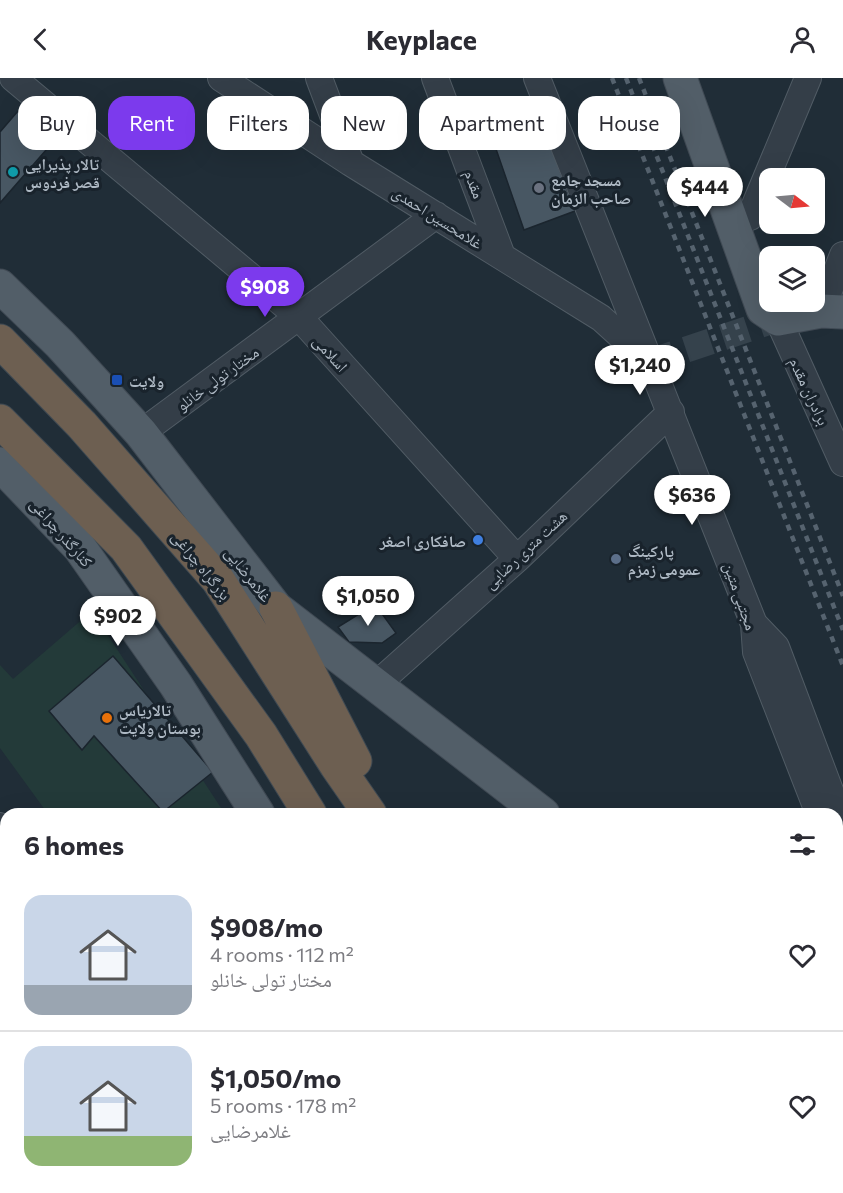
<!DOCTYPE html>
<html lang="en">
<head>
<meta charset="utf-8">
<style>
	body { margin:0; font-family:Commissioner,"Noto Naskh Arabic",sans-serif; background:#f2f2f3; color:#2b2b33; height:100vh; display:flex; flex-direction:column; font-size:22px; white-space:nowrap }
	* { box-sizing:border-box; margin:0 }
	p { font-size:20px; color:#7c7c81 }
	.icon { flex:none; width:33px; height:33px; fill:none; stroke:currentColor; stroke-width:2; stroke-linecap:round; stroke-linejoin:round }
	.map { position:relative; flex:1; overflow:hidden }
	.panel { position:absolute; left:0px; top:730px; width:843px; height:386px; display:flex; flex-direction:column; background:#fff; border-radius:18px 18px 0 0; box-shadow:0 6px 24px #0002 }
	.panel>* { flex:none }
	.top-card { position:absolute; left:18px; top:18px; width:807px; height:54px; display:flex; gap:12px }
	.needle { width:39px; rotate:106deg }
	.tools { position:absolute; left:759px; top:90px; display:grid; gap:12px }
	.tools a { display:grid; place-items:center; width:66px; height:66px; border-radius:12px; background:#fff; box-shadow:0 6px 24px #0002; font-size:30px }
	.price { position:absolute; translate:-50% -51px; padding:0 14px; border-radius:21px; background:#fff; color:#222; font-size:20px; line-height:39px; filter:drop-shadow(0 2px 3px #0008) }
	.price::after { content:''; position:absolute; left:50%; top:36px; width:18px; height:14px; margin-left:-9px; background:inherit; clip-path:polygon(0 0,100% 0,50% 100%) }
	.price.on { background:#7c3aed; color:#fff }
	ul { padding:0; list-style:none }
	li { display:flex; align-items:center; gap:18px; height:150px; padding:0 24px }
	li+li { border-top:2px solid #e1e1e2 }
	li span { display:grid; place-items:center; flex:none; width:168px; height:120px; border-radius:18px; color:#555 }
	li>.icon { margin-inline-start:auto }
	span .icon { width:72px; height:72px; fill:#fffc; stroke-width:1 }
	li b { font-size:26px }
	h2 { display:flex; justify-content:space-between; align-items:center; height:72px; padding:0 24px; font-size:26px }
	.pill { padding:0 21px; border-radius:18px; background:#fff; box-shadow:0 6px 24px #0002; font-size:21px; line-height:54px }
	.pill.on { background:#7c3aed; color:#fff }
	header { display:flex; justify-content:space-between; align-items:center; height:78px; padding:0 24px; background:#fff; font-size:27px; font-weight:700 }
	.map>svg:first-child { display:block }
</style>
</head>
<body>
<header><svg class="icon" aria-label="back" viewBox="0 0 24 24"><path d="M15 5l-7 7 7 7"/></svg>Keyplace<svg class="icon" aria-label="person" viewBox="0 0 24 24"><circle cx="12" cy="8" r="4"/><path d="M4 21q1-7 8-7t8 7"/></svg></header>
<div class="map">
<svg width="843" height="1115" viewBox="0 0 843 1115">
	<rect width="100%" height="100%" fill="#202d37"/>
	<!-- green -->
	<path fill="#233a39" d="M92 533 225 736H48L0 670V587L13 601Z
		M335 1110H453L455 1115H334Z"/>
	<!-- building -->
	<path fill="#485763" stroke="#1b252e" stroke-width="1.5" d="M18 33 53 64 0 125V54Z
		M544 50 575 133 524 152 496 71Z
		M375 526 396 555 382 565 349 564 338 549Z
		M113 578 213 694 163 734 94 658 82 672 49 633Z"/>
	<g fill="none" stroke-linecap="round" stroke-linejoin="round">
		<!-- minor-tunnel -->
		<path stroke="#35424c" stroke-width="26" stroke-dasharray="26 13" stroke-linecap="butt" d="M649 284 778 241"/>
		<defs>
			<path id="minor" d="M13 0 300 240 517 481
				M221 0 351 85 601 240 645 280
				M319 0 351 85
				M435 0 502 178
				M537 0 754 546 756 574 819 736
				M734 145 750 139 808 0
				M821 233 843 177
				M778 241 843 385
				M141 355 436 137
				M754 546 776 569 843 747
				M377 606 517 481 671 334
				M0 748 6 756
				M837 783 843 799
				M0 915 6 912
				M204 1110 206 1115"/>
			<path id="major" d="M680 0 763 231 778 241
				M0 208 60 266 141 355 276 530 543 736
				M778 241 821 233 843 234
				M0 386 80 470 176 607 258 736
				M837 955 843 962
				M837 1059 843 1060
				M617 1110 619 1115
				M321 1115V1110
				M712 1115 716 1110"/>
			<path id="highway" d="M0 263 82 347 218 502 336 687 370 736
				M0 343 126 470 261 657 310 736
				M276 530 355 683
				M482 1110 484 1115
				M513 1110 515 1115
				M570 1110 571 1115"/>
		</defs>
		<!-- minor casing -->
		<use href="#minor" stroke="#515c65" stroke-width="28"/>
		<!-- major casing -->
		<use href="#major" stroke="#404a54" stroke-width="35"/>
		<!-- highway casing -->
		<use href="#highway" stroke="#3e4952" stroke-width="35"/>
		<!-- minor -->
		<use href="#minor" stroke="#343e48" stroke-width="26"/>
		<!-- major -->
		<use href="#major" stroke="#525e68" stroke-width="33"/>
		<!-- highway -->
		<use href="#highway" stroke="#6d5f51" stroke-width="33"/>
		<!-- rail -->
		<path stroke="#56636f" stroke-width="4.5" stroke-dasharray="6 6" stroke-linecap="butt" d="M612 0 843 588
			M626 0 843 552
			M639 0 843 518"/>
	</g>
	<!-- markers -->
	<circle fill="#0f9aa8" stroke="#19232c" stroke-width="2" cx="13" cy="94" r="6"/>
	<circle fill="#6b7280" stroke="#19232c" stroke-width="2" cx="539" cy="110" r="6"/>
	<rect fill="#1a4fb4" stroke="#19232c" stroke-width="2" x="111" y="296" width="12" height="12" rx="3"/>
	<circle fill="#3f7fe0" stroke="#19232c" stroke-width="2" cx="478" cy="462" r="6"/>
	<circle fill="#5c6f8a" stroke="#19232c" stroke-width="2" cx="616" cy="481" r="6"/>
	<circle fill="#e8710a" stroke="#19232c" stroke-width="2" cx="107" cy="640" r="6"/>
	<g text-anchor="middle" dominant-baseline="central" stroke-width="6" stroke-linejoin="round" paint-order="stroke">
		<!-- poi labels -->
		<g font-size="16" font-weight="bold" fill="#aeb9c4" stroke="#19232c" text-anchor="start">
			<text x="25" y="85">تالار پذیرایی<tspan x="25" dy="18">قصر فردوس</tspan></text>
			<text x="551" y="101">مسجد جامع<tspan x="551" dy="18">صاحب الزمان</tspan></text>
			<text x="129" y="302">ولایت</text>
			<text x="466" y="462" text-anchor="end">صافکاری اصغر</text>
			<text x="628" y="472">پارکینگ<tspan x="628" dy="18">عمومی زمزم</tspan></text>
			<text x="119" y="631">تالاریاس<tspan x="119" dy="18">بوستان ولایت</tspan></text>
		</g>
		<!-- street labels -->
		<g font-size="16" fill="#aeb9c4" stroke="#19232c">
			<text transform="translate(475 106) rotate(69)">مقدم</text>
			<text transform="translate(438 139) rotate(32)">غلامحسین احمدی</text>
			<text transform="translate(331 275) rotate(48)">اسلامی</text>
			<text transform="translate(217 300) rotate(-36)">مختار تولی خانلو</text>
			<text transform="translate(810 313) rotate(65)">برادران مقدم</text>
			<text transform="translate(62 454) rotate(49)">کنارگذر چراغی</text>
			<text transform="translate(525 471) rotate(-43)">هشت متری رضایی</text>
			<text transform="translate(202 487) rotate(51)">بزرگراه چراغی</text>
			<text transform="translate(249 496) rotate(52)">غلامرضایی</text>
			<text transform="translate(741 518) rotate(71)">مجتبی متین</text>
		</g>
	</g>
</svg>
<div class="tools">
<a><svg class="needle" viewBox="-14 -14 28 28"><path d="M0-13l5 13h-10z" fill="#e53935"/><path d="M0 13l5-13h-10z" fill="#7c7c81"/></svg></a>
<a><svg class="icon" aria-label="layers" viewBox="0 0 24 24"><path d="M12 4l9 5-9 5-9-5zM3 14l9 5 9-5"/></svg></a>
</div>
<b class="price" style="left:705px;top:140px">$444</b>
<b class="price on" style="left:265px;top:240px">$908</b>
<b class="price" style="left:640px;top:318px">$1,240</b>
<b class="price" style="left:692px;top:448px">$636</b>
<b class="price" style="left:368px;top:549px">$1,050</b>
<b class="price" style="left:118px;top:569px">$902</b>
<div class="top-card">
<a class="pill">Buy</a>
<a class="pill on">Rent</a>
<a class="pill">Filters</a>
<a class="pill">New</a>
<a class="pill">Apartment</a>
<a class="pill">House</a>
</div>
<section class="panel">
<h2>6 homes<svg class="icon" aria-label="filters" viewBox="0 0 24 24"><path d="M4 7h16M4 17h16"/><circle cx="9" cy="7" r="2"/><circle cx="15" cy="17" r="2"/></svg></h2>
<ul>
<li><span style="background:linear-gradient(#c9d6e8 75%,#9aa5b1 0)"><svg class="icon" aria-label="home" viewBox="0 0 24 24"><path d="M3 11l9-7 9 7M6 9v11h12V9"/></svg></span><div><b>$908/mo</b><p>4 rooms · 112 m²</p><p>مختار تولی خانلو</p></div><svg class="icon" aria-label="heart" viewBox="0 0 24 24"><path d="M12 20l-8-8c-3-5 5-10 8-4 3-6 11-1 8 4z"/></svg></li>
<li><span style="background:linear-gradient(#c9d6e8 75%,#8fb573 0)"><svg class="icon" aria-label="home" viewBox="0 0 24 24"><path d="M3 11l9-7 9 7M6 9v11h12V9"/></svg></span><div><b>$1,050/mo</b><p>5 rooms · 178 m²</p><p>غلامرضایی</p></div><svg class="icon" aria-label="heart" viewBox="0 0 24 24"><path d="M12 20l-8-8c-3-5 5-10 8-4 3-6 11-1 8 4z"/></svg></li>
</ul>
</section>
</div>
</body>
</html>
